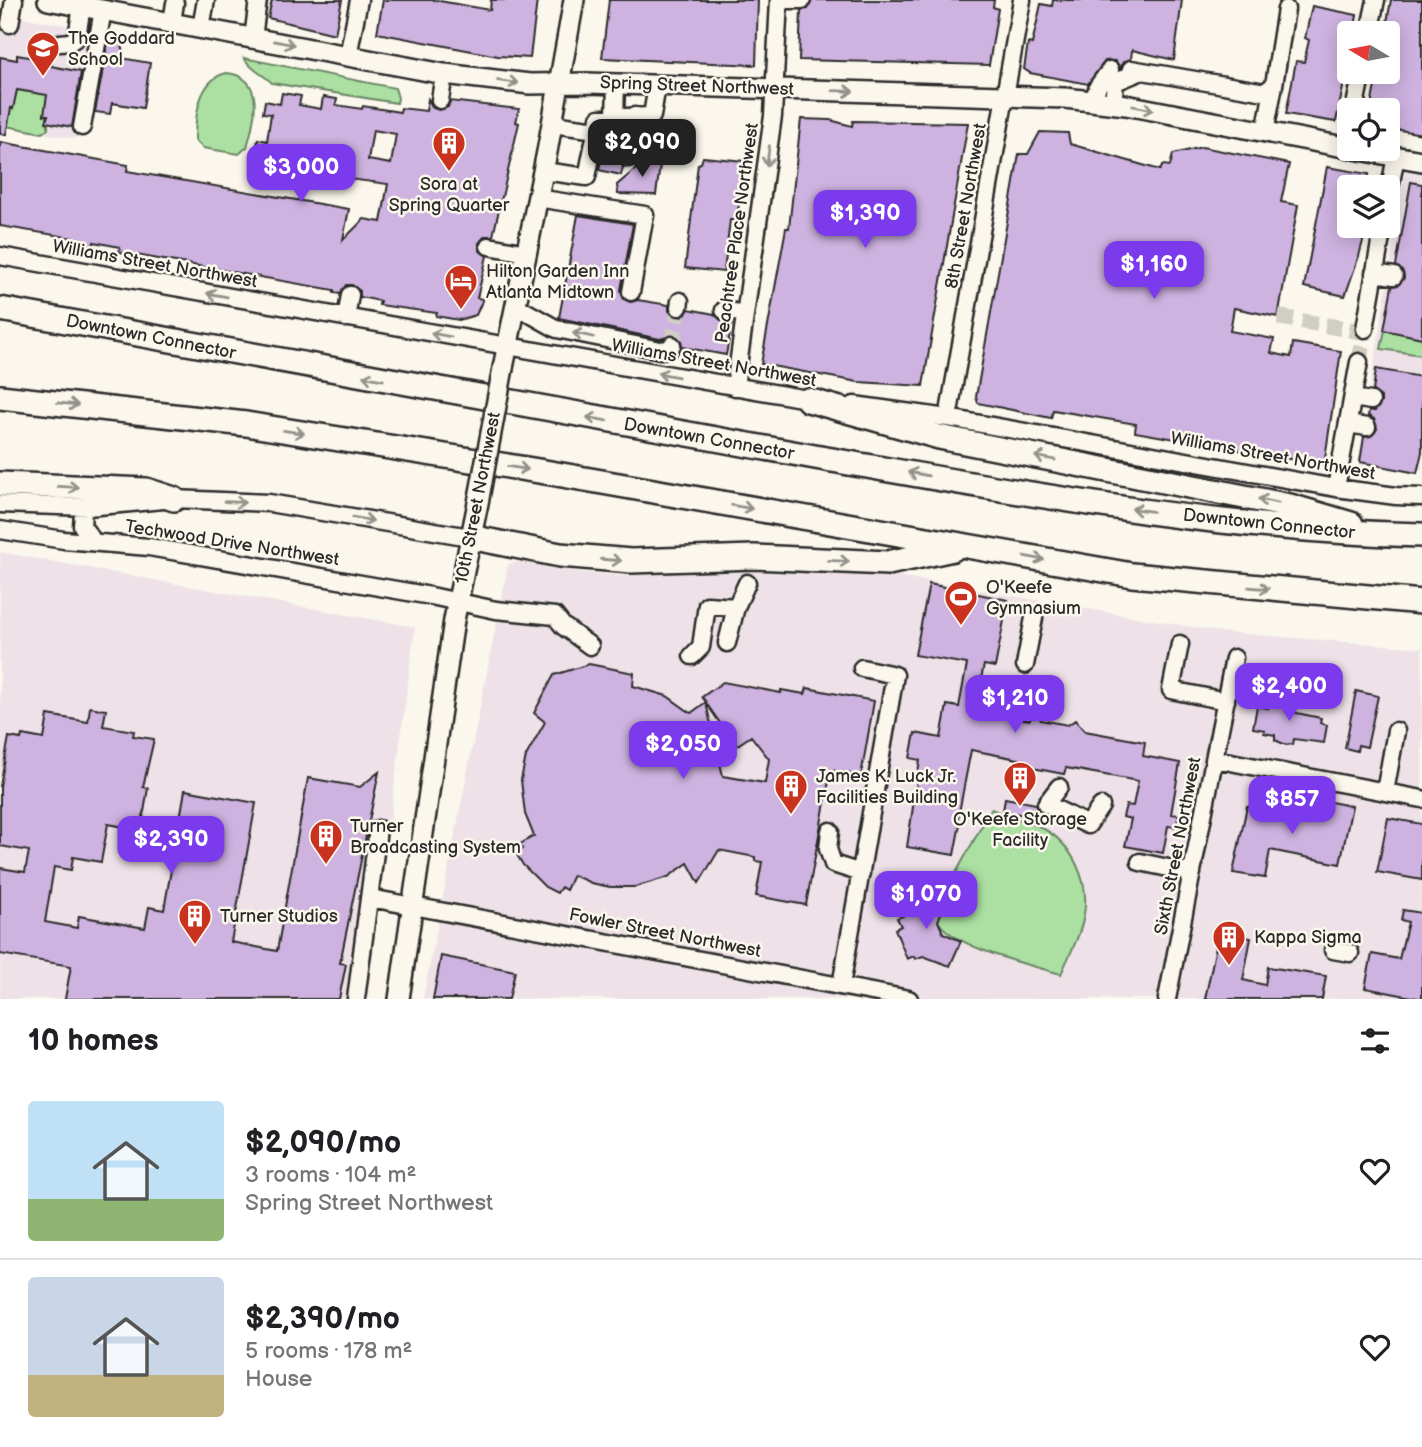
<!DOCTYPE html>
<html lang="en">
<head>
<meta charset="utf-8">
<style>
	body { margin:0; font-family:"Balsamiq Sans",sans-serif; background:#f6f6f6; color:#202124; height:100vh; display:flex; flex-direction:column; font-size:26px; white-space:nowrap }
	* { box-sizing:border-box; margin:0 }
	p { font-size:23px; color:#757577 }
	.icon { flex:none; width:38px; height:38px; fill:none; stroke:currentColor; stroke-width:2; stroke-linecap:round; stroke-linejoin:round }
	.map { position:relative; height:999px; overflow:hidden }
	.details { display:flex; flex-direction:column; background:#fff; flex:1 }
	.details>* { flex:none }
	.needle { width:46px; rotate:280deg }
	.buttons { position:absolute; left:1337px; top:21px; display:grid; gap:14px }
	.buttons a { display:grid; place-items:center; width:63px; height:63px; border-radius:7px; background:#fff; box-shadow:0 4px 18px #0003; font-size:35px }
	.price { position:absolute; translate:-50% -60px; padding:0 16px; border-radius:14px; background:#7c3aed; color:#fff; font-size:23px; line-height:46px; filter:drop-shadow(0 2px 4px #0008) }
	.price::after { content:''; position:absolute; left:50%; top:42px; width:21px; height:16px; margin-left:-10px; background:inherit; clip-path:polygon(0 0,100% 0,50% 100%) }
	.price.current { background:#222; color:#fff }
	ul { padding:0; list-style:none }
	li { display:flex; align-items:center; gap:21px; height:175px; padding:0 28px }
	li+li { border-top:2px solid #e0e0e0 }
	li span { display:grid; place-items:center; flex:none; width:196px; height:140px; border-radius:7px; color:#555 }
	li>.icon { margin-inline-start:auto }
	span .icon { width:84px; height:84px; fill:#fffc; stroke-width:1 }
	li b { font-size:30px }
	h2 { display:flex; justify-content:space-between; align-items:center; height:84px; padding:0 28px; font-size:30px }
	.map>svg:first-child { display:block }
</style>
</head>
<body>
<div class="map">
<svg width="1422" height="999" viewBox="0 0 1422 999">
	<rect width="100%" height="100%" fill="#fbf7ec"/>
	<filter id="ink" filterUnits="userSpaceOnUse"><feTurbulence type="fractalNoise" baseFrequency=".0143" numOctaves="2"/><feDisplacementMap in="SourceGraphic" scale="14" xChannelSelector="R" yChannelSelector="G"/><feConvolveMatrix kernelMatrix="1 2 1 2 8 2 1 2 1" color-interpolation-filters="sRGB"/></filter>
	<g filter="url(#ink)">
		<!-- built -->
		<path fill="#eee2e8" d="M0 13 96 31 76 139 0 125Z
			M1422 165V469L1358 465 1405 172Z
			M0 552 415 627 367 999H0Z
			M525 561 578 572 623 576 763 567H846L1221 632 1422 648V999H423L508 564Z"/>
		<!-- green -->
		<path fill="#abe0a2" stroke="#6b8666" stroke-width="2" d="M244 58 395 88 398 98 397 103 272 83C262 73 252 71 244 58Z
			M227 73C266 77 255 120 247 147L239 154 203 148 195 140C195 116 199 79 227 73Z
			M14 86 24 88V91L51 92 44 114 48 115V129L42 133 6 126 11 108H13Z
			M1385 330 1422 337V355L1381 349Z
			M991 809C1008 816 1026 821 1042 828 1072 843 1090 881 1084 914 1081 935 1069 955 1061 974 1030 965 953 948 937 920L957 871Z"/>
		<!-- building -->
		<path fill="#ceb2e0" stroke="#2b2b2b" stroke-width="2" fill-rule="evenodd" d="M272 0H342L335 34 268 18Z
			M383 0H434L490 10 491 0H537L530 58 498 56 377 33Z
			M609 0H758L756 65 602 58Z
			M812 0H994L993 7 998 9 989 65 799 60 801 10 808 9Z
			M1053 0H1182L1174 60 1132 50 1131 59 1123 62 1120 69 1116 61H1105L1088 84 1030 73 1024 69 1028 43 1032 44 1041 4 1052 6Z
			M1391 0H1422V134L1388 128V110H1370L1378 72H1388V33H1385Z
			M1312 6 1357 15 1354 33H1349V58L1336 122 1286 114 1296 61 1304 62 1309 40 1305 38Z
			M109 37 124 40 121 58 150 63 143 108 112 103 110 114 95 112Z
			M17 55 52 61 51 66 81 72 72 127 46 122 48 115H44L47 95 17 90 13 109 11 108 6 135 0 134V57L17 60Z
			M282 93 301 96 299 105 321 109 323 97 337 99 336 105 362 109 363 106 400 112 401 108 426 111 428 99 433 108 439 110 448 107 450 101 519 109 516 122 519 123 493 236H485L479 243V250L487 256 477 298 483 299 476 315 459 320 436 316 437 313 379 305 380 301 360 297V291L352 285H346L340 294 334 293V290L119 252 120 247 94 242 93 250 77 247 79 239 0 226V142L128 165 127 171 349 209 343 240 364 219 381 222 388 184 335 177 333 185 280 176 281 171 272 170 274 157 266 155 267 152 256 151 258 139 267 141 271 114 263 113 265 101 280 104ZM373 130 396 134 391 164 368 160Z
			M801 119 830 120 852 126 853 121 968 123 923 386 858 382 761 364 786 228H789Z
			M608 128H622L618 157 623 167 621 175 599 170Z
			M1040 132 1068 133 1070 144 1160 170 1163 165 1170 166 1173 154 1202 147 1289 164 1281 202 1298 205 1278 317 1234 308 1230 331 1274 339 1271 353 1291 357 1293 343 1341 351 1324 465 1135 432 1136 424 1053 410 1051 418 978 403 976 397 1019 154H1028Z
			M651 156 661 158 656 195 618 194 617 185Z
			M703 157 744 161 737 220H730L724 272 685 268 698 164 701 163Z
			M1327 167 1369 174V187H1349V226H1367L1359 256 1345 296 1304 287Z
			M1411 182 1422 184V338L1384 330 1392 286 1398 285 1404 278 1403 272 1396 266Z
			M578 215 633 224 621 290 624 299 630 302 638 300 669 305V311L677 317H683L689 309 714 314 721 320 732 322 726 355 682 347 681 340 674 335 660 339 559 318Z
			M1376 369 1422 377V452L1417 473 1360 462 1364 437 1371 436 1377 429 1374 419 1368 416 1369 411H1375L1381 403V397L1373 391Z
			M929 584 1008 600 995 667 984 665 981 679 976 678 970 709 1029 720 1037 713 1041 720 1068 725 1075 720 1085 731 1145 742 1143 756 1180 763 1171 814 1179 815 1176 827 1168 826 1163 853 1125 846 1131 819 1123 817 1126 805 1133 806 1138 781 1066 768 1064 774 1027 767 1028 761 971 750 957 823 960 824 954 855 907 847 920 760 910 758 915 733 941 738 947 705 959 707 967 664 915 655Z
			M589 664 634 673 633 686 667 696 691 713 706 702 702 697 723 682 781 693V690L805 694 807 688 874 701 861 776 831 770 806 905 756 896 762 862 755 861V857L719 850 699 883 688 863 668 877 635 887H610L591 883 573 875 566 890 561 887 557 893 545 887 523 865 516 853 523 849 520 844 534 836 525 814 521 780 526 756 545 722 534 713 554 675ZM706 703 736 746 751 736 769 759 765 783 723 776Z
			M1356 691 1378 696 1367 747 1358 745 1357 751 1345 748Z
			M1271 697 1294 701 1292 712 1321 718 1320 723 1327 725 1324 743 1294 739 1293 744 1286 745 1275 740V735L1264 733 1265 730 1253 728 1257 706 1268 708Z
			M90 707 106 710 103 726 134 731 133 736 154 739 143 787 148 788 141 830 108 824 101 862 73 857 71 870 54 867 45 922 77 928 79 916 145 928 149 907 164 910 185 790 256 803 231 942 277 951 308 778 360 787 379 772 340 963 346 964 339 999H65L71 966 0 954V868L25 872 29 851 0 846V786L9 737 21 739 22 735 44 739 48 715 88 722Z
			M1005 798 1036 804V817L1003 811Z
			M1309 798 1352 806 1340 864 1270 850 1265 878 1233 873 1247 806 1269 810V813L1279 815 1278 818 1304 822Z
			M1388 818 1422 824V880L1377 872Z
			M914 890 945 903 938 921 943 933 961 941 950 966 923 956 915 959 914 956 907 959 895 929 901 926 897 918 903 916Z
			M1403 910 1422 913V999L1365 988 1372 954 1399 959 1408 922 1401 920Z
			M1219 932 1251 938 1243 980 1265 985 1268 967 1326 976 1322 999H1205Z
			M441 956 515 971 509 999H433Z"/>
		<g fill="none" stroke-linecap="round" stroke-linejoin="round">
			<!-- minor-tunnel -->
			<path stroke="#d1cec5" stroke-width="16" stroke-dasharray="16 8" stroke-linecap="butt" d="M1278 317 1364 332
				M672 345 679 307
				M1359 362 1365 329"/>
			<defs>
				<path id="minor" d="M783 0H802
					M172 22 175 3
					M10 24 14 0
					M201 28 206 0
					M1369 33 1376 0
					M253 38 258 0
					M60 43 70 42 77 37 82 6
					M348 56 359 0
					M1131 69 1265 92 1274 85 1286 9
					M440 100 444 74
					M1093 101 1098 86 1110 70
					M1113 104 1115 82 1142 71
					M1354 110 1362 72
					M615 117 616 84
					M552 124 597 130
					M82 127 103 10
					M1265 132 1274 85
					M628 158 635 116
					M543 171 587 177 599 118 652 116 657 85
					M537 198 645 215 631 292
					M1388 198 1396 156
					M489 246 527 253
					M0 256 818 401
					M1374 273 1394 276
					M516 306 557 329 660 350 669 349 672 345
					M679 307 680 301
					M724 310 745 314
					M346 318 350 295
					M1365 329 1383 226
					M735 387 773 116 779 0
					M1353 398 1371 401
					M854 405 948 418 1336 488 1396 496 1422 497
					M948 418 1022 0
					M1348 424 1367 427
					M1336 488 1359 362
					M0 504 88 507 174 499 269 503 470 537
					M88 507 83 513 82 526 94 542
					M0 530 64 540 149 547 431 596 496 610 555 616 563 626 590 646
					M727 643 736 607 747 583
					M1180 644 1171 690 1226 701
					M692 656 701 647 707 605 736 607
					M1025 665 1034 618
					M1215 759 1422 799
					M1059 787 1046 804 1088 825 1101 806
					M1385 792 1396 731
					M830 831 828 849 833 864 861 873
					M1140 862 1192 873
					M370 898 909 999
					M1333 950 1350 953
					M841 986 895 675 862 668
					M356 999 378 829
					M1167 999 1234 658"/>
				<path id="major" d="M48 0 444 74 530 84 587 83 1065 98 1126 105 1349 148
					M1354 149 1422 161
					M503 368 547 152 574 0
					M399 999 454 620 479 498"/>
				<path id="highway" d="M0 309C275 360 550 411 826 459 1023 493 1222 531 1422 535
					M0 397 246 424 545 472 1132 575 1422 602
					M808 400 939 437 1290 506 1351 524
					M0 484 146 490 174 499
					M470 537 560 555 631 561 754 557 888 563 953 549"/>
			</defs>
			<!-- minor casing -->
			<use href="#minor" stroke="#2b2b2b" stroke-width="21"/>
			<!-- major casing -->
			<use href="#major" stroke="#2b2b2b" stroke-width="24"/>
			<!-- highway casing -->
			<use href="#highway" stroke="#2b2b2b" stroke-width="28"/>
			<!-- minor -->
			<use href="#minor" stroke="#fbf7ec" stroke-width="16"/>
			<!-- major -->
			<use href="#major" stroke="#fbf7ec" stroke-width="19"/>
			<!-- highway -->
			<use href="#highway" stroke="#fbf7ec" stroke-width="23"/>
			<defs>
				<path id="major-bridge" d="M479 498 503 368"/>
			</defs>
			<!-- major-bridge casing -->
			<use href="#major-bridge" stroke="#2b2b2b" stroke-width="24" stroke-linecap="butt"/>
			<!-- major-bridge -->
			<use href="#major-bridge" stroke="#fbf7ec" stroke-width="19"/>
		</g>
		<!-- one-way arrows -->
		<defs><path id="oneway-shaft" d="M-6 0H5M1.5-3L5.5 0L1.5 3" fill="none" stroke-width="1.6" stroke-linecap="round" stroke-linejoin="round" transform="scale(1.75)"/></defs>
		<g stroke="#93918c">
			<use href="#oneway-shaft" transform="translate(284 43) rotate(11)"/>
			<use href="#oneway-shaft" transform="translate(508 82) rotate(7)"/>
			<use href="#oneway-shaft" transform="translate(843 91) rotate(2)"/>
			<use href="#oneway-shaft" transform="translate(1143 108) rotate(11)"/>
			<use href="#oneway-shaft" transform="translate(768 156) rotate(98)"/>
			<use href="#oneway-shaft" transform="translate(217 295) rotate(-170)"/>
			<use href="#oneway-shaft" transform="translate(441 335) rotate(-170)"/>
			<use href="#oneway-shaft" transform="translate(583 335) rotate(-168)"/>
			<use href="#oneway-shaft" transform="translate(668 375) rotate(-170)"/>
			<use href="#oneway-shaft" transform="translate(373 378) rotate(-169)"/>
			<use href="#oneway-shaft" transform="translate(68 404) rotate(6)"/>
			<use href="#oneway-shaft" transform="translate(597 419) rotate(-170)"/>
			<use href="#oneway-shaft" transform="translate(294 432) rotate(9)"/>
			<use href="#oneway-shaft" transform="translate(1045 458) rotate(-169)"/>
			<use href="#oneway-shaft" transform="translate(518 468) rotate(9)"/>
			<use href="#oneway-shaft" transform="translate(918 474) rotate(-170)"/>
			<use href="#oneway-shaft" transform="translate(68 487) rotate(3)"/>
			<use href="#oneway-shaft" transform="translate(1268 501) rotate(-169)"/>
			<use href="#oneway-shaft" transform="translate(235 502) rotate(2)"/>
			<use href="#oneway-shaft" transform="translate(742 507) rotate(10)"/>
			<use href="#oneway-shaft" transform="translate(1142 510) rotate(-173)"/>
			<use href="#oneway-shaft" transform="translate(363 519) rotate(10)"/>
			<use href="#oneway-shaft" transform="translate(1034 558) rotate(10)"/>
			<use href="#oneway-shaft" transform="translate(611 560) rotate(4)"/>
			<use href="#oneway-shaft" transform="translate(839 561) rotate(3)"/>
			<use href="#oneway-shaft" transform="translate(1259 588) rotate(5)"/>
		</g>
	</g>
	<!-- icons -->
	<defs>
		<symbol id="school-pin" viewBox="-11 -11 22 30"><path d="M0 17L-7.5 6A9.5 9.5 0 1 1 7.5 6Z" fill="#c8321e" stroke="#fbf7ec"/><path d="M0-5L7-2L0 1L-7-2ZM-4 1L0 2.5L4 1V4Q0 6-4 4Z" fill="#fff"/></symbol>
		<symbol id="building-pin" viewBox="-11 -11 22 30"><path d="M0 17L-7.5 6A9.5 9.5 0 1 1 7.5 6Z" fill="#c8321e" stroke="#fbf7ec"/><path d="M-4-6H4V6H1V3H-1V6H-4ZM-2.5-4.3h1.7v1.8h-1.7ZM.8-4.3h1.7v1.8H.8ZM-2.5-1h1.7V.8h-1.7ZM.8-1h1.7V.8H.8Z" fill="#fff"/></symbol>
		<symbol id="hotel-pin" viewBox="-11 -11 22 30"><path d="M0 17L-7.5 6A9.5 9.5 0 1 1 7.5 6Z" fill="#c8321e" stroke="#fbf7ec"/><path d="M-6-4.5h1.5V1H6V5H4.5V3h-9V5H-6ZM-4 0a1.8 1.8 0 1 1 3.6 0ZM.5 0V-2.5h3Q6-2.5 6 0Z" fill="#fff"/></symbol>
		<symbol id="stadium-pin" viewBox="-11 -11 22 30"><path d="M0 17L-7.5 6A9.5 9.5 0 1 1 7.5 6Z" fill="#c8321e" stroke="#fbf7ec"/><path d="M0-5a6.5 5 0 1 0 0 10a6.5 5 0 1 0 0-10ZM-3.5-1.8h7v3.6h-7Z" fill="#fff"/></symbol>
	</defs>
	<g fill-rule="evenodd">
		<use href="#school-pin" x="24" y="29" width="38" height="52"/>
		<use href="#building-pin" x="430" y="124" width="38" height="52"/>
		<use href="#hotel-pin" x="442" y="262" width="38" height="52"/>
		<use href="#stadium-pin" x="942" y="578" width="38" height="52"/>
		<use href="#building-pin" x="1001" y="759" width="38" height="52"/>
		<use href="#building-pin" x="772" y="767" width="38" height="52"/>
		<use href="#building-pin" x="307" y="817" width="38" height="52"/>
		<use href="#building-pin" x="176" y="897" width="38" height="52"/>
		<use href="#building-pin" x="1210" y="918" width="38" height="52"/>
	</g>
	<g text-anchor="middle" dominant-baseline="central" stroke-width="5" stroke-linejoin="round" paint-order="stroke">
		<!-- poi labels -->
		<g font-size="18" fill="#2b2b2b" stroke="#fbf7ec" text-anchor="start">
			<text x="68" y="38">The Goddard<tspan x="68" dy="21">School</tspan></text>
			<text x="449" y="184" text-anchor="middle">Sora at<tspan x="449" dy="21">Spring Quarter</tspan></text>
			<text x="486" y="271">Hilton Garden Inn<tspan x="486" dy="21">Atlanta Midtown</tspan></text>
			<text x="986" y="587">O'Keefe<tspan x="986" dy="21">Gymnasium</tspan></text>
			<text x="816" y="776">James K. Luck Jr.<tspan x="816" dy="21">Facilities Building</tspan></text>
			<text x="1020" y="819" text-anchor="middle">O'Keefe Storage<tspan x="1020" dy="21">Facility</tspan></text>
			<text x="350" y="826">Turner<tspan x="350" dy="21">Broadcasting System</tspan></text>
			<text x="220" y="916">Turner Studios</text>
			<text x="1254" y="937">Kappa Sigma</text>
		</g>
		<!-- street labels -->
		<g font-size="18" fill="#2b2b2b" stroke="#fbf7ec">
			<text transform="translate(697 86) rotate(2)">Spring Street Northwest</text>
			<text transform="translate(966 206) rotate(-80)">8th Street Northwest</text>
			<text transform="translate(737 233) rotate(-82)">Peachtree Place Northwest</text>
			<text transform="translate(155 264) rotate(10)">Williams Street Northwest</text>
			<text transform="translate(151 337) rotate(11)">Downtown Connector</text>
			<text transform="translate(714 363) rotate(10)">Williams Street Northwest</text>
			<text transform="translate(709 439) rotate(10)">Downtown Connector</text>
			<text transform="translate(1273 456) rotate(10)">Williams Street Northwest</text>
			<text transform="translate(478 498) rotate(-79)">10th Street Northwest</text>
			<text transform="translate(1269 524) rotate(6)">Downtown Connector</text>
			<text transform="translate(232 543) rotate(9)">Techwood Drive Northwest</text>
			<text transform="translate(1178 846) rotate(-79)">Sixth Street Northwest</text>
			<text transform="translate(665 933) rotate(11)">Fowler Street Northwest</text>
		</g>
	</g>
</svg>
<div class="buttons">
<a><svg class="needle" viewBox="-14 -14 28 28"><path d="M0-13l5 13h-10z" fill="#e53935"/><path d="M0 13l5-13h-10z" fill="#757577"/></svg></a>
<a><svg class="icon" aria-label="locate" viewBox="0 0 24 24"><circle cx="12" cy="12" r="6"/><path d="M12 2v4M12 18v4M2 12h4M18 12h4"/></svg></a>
<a><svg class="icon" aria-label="layers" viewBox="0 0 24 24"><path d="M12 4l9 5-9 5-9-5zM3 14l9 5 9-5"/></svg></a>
</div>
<b class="price current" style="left:642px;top:179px">$2,090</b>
<b class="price" style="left:301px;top:204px">$3,000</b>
<b class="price" style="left:865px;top:250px">$1,390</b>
<b class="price" style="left:1154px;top:301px">$1,160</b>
<b class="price" style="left:1289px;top:723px">$2,400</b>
<b class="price" style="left:1015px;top:735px">$1,210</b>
<b class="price" style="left:683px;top:781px">$2,050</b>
<b class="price" style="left:1292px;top:836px">$857</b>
<b class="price" style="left:171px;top:876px">$2,390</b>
<b class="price" style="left:926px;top:931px">$1,070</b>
</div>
<section class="details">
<h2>10 homes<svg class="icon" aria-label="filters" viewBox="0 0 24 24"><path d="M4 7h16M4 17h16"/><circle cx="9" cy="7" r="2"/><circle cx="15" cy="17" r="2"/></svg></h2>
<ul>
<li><span style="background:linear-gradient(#bfe0f5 70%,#8fb573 0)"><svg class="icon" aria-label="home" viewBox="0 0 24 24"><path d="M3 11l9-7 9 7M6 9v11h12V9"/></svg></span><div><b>$2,090/mo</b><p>3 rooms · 104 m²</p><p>Spring Street Northwest</p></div><svg class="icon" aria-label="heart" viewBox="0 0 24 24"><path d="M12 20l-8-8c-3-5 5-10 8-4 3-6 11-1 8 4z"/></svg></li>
<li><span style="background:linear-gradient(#c9d6e8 70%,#c2b280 0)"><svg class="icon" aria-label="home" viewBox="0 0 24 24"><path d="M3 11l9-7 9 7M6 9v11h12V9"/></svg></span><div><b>$2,390/mo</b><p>5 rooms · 178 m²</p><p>House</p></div><svg class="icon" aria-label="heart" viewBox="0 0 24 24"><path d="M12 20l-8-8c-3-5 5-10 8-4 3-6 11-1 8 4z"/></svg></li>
</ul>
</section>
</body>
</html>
